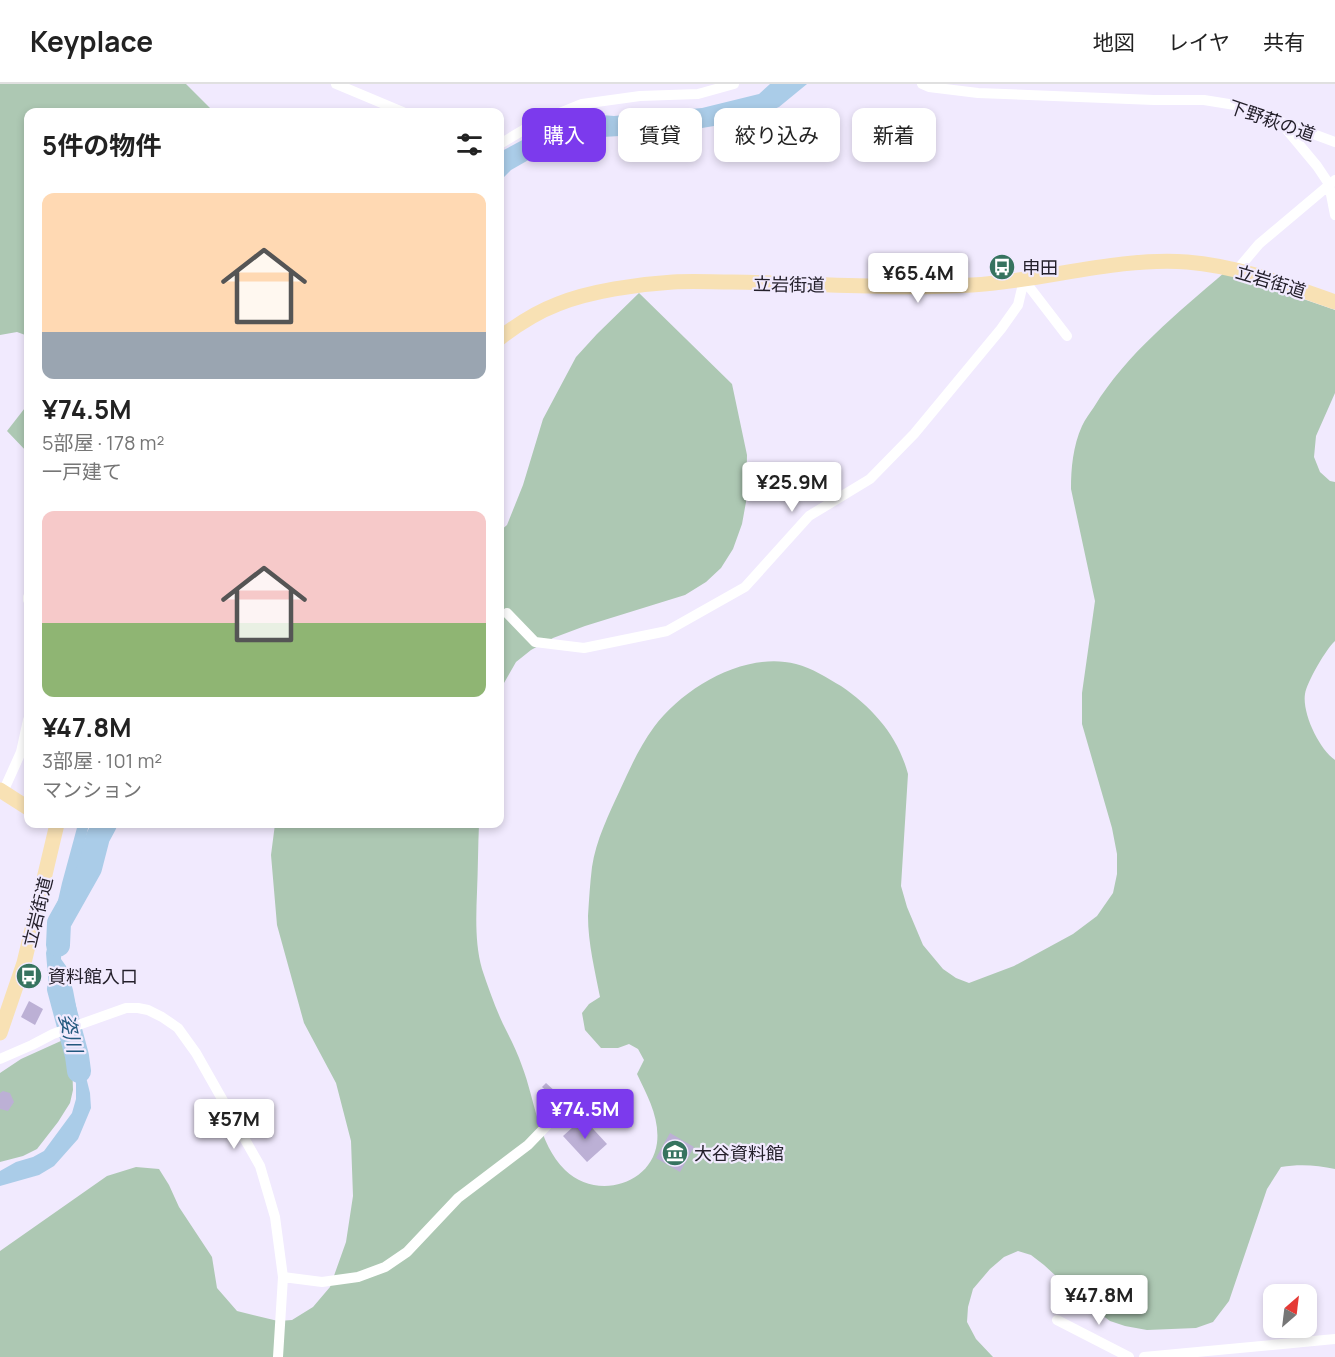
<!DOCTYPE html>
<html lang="ja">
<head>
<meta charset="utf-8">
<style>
	body { margin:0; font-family:Manrope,"Noto Sans JP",sans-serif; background:#f6f6f6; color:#222; height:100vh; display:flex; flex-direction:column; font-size:22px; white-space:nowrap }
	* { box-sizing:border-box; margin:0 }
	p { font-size:20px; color:#767676 }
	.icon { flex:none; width:33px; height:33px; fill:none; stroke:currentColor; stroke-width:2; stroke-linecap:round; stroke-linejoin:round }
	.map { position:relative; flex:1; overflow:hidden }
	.side { position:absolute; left:24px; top:24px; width:480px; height:720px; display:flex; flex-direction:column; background:#fff; border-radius:12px; box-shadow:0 3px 9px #0003 }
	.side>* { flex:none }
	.hud { position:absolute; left:522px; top:24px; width:570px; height:54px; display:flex; gap:12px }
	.needle { width:39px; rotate:28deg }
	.fabs { position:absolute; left:1263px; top:1200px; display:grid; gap:12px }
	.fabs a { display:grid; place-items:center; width:54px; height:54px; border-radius:12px; background:#fff; box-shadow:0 3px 9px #0003; font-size:30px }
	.price { position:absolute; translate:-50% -51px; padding:0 14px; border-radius:6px; background:#fff; color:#222; font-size:20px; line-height:39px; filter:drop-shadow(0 2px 3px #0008) }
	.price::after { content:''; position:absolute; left:50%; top:36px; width:18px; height:14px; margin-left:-9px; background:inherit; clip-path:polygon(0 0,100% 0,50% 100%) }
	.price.selected { background:#7c3aed; color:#fff }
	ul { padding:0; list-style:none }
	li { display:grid; align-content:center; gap:12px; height:318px; padding:0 18px }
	li span { display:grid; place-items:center; height:186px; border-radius:12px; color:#555 }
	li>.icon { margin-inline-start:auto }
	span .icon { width:108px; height:108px; fill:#fffc; stroke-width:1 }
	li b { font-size:26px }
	h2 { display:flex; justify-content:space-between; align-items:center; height:72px; padding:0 18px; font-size:26px }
	.pill { padding:0 21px; border-radius:12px; background:#fff; box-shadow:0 3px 9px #0003; font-size:21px; line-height:54px }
	.pill.selected { background:#7c3aed; color:#fff }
	header { display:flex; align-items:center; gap:36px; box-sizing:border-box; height:84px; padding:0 30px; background:#fff; border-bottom:2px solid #e0e0e0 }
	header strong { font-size:28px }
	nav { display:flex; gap:33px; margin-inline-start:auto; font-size:21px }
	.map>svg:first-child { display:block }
</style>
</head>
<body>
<header>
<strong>Keyplace</strong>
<nav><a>地図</a><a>レイヤ</a><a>共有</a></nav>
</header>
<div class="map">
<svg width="1335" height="1273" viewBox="0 0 1335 1273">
	<rect width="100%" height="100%" fill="#f1eafe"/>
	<!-- green -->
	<path fill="#adc8b3" d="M0 0H186L214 28H28V252L17 248 0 251Z
		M1225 188 1335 226V309L1316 352 1314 373 1320 388 1330 397 1335 398V557C1326 565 1307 598 1305 610 1302 629 1319 665 1335 676V1085C1317 1081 1299 1080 1281 1083L1267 1105 1229 1217 1213 1238 1196 1244 1147 1246 1125 1242 1110 1237 1082 1216 1044 1181 1031 1171 1018 1167 1004 1173 990 1185 973 1205 968 1223 967 1238 976 1255 993 1273H0V1167L107 1092 136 1083 159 1085 169 1101 179 1123 212 1173 217 1204 237 1227 278 1237 292 1236 313 1223 330 1203 346 1158 353 1112 351 1057 336 999 304 939 277 841 271 771 275 740H479C478 762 478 785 477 808 476 833 475 860 482 885 488 903 495 923 503 940 510 954 517 967 522 982 535 1016 538 1059 565 1086 595 1116 651 1102 657 1059 660 1034 647 1011 637 990L644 976 638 965 629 960 618 964H601L585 946 582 929 589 920 600 913C595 887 588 859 588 832 589 816 590 799 592 783 596 756 609 730 620 706 630 684 640 662 654 643 684 603 745 567 796 580 812 584 827 594 841 602 873 624 898 652 908 690L901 802 907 823 923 861 943 885 956 894 969 899 1014 882 1073 850 1097 832 1113 809 1117 790V770L1112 744 1082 640V609L1095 517 1071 405C1071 384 1073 362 1082 342 1085 335 1090 329 1094 323 1127 269 1178 229 1225 188Z
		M639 209 732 300 747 371 746 418 742 440 733 465 721 484 706 498 685 511 585 542 553 554 531 566 516 578 500 606V447L507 441 523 401 543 335 576 273 597 250Z
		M28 320V369L7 347Z
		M63 956 72 977 73 1006 70 1019 58 1038 37 1065 23 1072 0 1078V989L21 975Z"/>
	<!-- water -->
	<path fill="#aacce8" d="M770 0H807L779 23 762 30 714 42 672 49 585 54 532 74 511 86 500 97V68L541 46 589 30 614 32 702 24 759 10Z
		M78 740H89L81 776 74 792 62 840 61 875 66 882 73 906 77 927 76 932 59 942 49 904 46 869 62 799Z
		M76 953 90 1009 91 1024 78 1055 54 1082 39 1091 0 1102V1087L16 1078 33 1073 44 1067 72 1029 76 1015V1000L74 980 65 957Z"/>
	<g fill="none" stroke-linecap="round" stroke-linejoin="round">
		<!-- river -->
		<path stroke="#aacce8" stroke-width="24" d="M58 861 59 839 90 784 98 753 105 740
			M59 905 77 972 79 987"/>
	</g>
	<!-- building -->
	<path fill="#bcb0d5" d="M29 917 43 925 35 941 21 933Z
		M546 999 556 1008 552 1012 542 1003Z
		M3 1007 10 1009 14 1018 8 1027 0 1025V1009Z
		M583 1034 607 1060 587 1078 563 1052Z
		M670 1049 694 1063 680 1088 656 1074Z"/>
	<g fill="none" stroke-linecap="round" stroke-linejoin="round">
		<!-- path -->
		<path stroke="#8d8898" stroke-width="2" stroke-dasharray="1.5 4.5" stroke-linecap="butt" d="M566 1025 578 1020 586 1023"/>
		<!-- street -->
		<path stroke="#fff" stroke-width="10" d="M336 0 403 28
			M922 0 929 3 978 9 1154 16H1204L1235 21 1335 58
			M1282 40 1317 82 1329 100 1335 131
			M500 60 535 39 582 20 640 12 698 10 734 0
			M1237 186 1259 160 1335 96
			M1024 196 1067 252
			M28 513V516
			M507 529 535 558 584 564 667 547 745 503 809 432 870 395 914 350 1001 245 1018 221 1024 196
			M3 708 21 668 28 636
			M0 975 32 961 53 950 126 924H138L148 926 162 933 178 944 196 969 260 1082 275 1133 283 1193 278 1273
			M283 1193 322 1198 358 1193 385 1183 407 1168 458 1114 528 1061 556 1032
			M1057 1236 1129 1273
			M1144 1273 1335 1255"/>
		<!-- secondary -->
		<path stroke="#f8e1b4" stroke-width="15" d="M500 254C518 240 537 228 558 220 590 207 639 200 673 198 693 197 712 198 732 198 812 199 892 206 972 201 1044 197 1115 173 1187 178 1238 182 1287 201 1335 218
			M0 706 28 724
			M0 949 24 879 57 740"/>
	</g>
	<!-- icons -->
	<defs>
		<symbol id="bus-disc" viewBox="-11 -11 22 22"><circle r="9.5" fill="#36735f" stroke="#f1eafe"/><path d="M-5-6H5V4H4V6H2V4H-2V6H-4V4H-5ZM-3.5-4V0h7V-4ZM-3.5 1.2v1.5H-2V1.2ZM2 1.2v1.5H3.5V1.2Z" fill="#fff"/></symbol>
		<symbol id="museum-disc" viewBox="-11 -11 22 22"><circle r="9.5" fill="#36735f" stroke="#f1eafe"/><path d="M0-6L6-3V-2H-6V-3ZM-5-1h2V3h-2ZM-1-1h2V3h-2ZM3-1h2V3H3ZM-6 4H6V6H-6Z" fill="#fff"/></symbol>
	</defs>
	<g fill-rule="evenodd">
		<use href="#bus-disc" x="987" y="168" width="30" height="30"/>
		<use href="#bus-disc" x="14" y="877" width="30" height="30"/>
		<use href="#museum-disc" x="660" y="1054" width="30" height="30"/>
	</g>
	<g text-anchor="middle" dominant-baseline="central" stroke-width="4.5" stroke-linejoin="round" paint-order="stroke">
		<!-- street labels -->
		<g font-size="18" fill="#24202b" stroke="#f1eafe">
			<text transform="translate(1272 36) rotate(19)">下野萩の道</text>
			<text transform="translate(1271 197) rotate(17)">立岩街道</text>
			<text transform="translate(789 200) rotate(1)">立岩街道</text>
			<text transform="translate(37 828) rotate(-76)">立岩街道</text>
		</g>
		<!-- poi labels -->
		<g font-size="18" fill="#24202b" stroke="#f1eafe" text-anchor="start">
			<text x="1022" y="183">申田</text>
			<text x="48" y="892">資料館入口</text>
			<text x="694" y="1069">大谷資料館</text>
		</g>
		<!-- water labels -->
		<g font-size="20" font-style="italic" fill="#22587e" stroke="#f1eafe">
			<text transform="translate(71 949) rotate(76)">姿川</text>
		</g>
	</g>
</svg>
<div class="fabs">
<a><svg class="needle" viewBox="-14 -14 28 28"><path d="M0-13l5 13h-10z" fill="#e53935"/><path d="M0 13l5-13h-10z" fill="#767676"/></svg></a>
</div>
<b class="price" style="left:918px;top:220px">¥65.4M</b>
<b class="price" style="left:792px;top:429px">¥25.9M</b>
<b class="price selected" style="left:585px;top:1056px">¥74.5M</b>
<b class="price" style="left:234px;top:1066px">¥57M</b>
<b class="price" style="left:1099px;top:1242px">¥47.8M</b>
<div class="hud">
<a class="pill selected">購入</a>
<a class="pill">賃貸</a>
<a class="pill">絞り込み</a>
<a class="pill">新着</a>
</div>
<section class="side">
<h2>5件の物件<svg class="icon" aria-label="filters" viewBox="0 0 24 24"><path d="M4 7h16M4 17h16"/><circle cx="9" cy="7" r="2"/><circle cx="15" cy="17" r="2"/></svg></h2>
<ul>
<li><span style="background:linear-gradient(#ffd9b3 75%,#9aa5b1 0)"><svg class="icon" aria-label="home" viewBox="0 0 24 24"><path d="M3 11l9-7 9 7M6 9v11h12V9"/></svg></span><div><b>¥74.5M</b><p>5部屋 · 178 m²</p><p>一戸建て</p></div></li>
<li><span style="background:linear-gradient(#f6c9c9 60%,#8fb573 0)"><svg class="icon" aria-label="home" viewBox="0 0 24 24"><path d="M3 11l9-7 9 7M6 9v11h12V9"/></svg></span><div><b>¥47.8M</b><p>3部屋 · 101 m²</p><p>マンション</p></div></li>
</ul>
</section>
</div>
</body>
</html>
